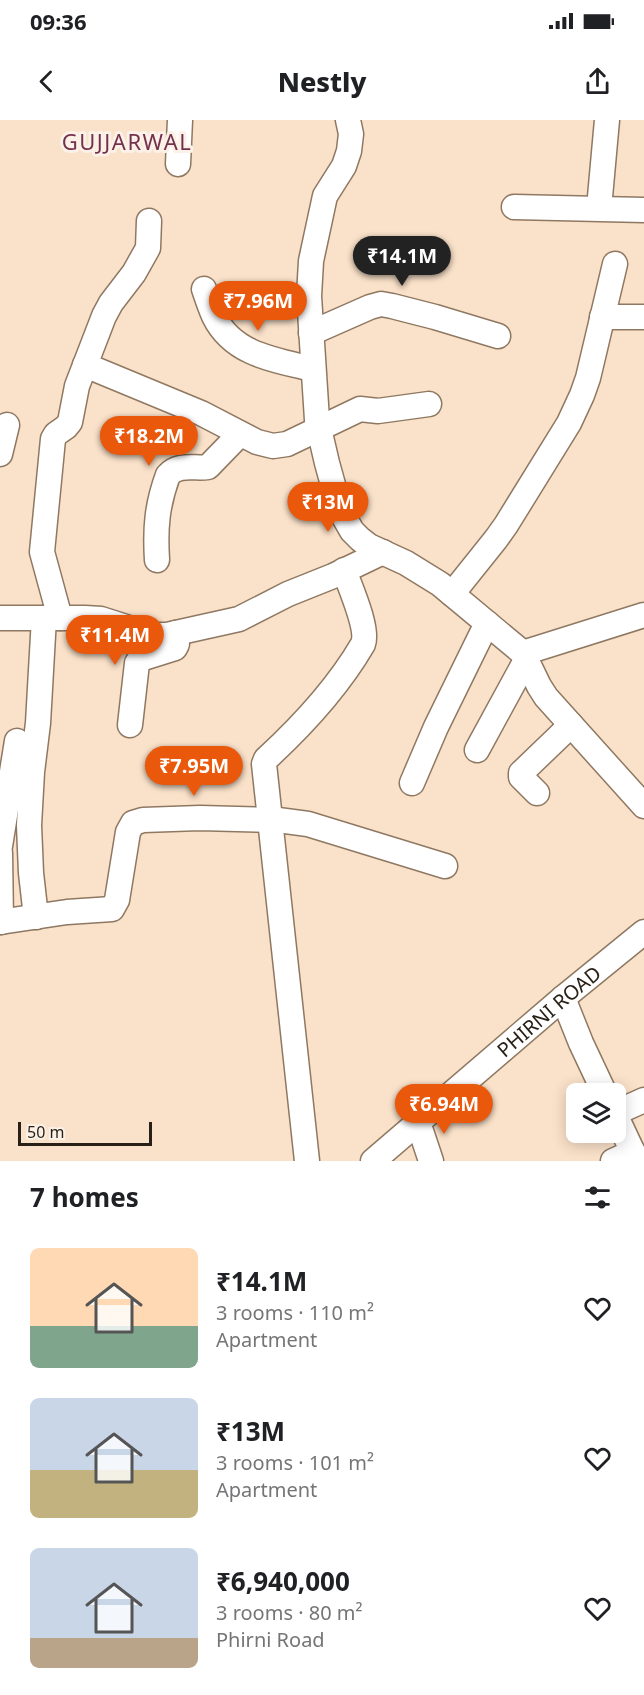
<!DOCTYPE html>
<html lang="en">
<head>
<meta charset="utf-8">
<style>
	body { margin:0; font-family:"Noto Sans",sans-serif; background:#f2f2f2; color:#202124; height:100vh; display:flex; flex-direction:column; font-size:22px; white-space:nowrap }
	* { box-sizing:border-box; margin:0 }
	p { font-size:20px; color:#757577 }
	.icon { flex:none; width:33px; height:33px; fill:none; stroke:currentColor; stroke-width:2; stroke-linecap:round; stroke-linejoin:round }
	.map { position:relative; height:1041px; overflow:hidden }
	.sheet { display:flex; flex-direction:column; background:#fff; flex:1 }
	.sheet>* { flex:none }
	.fabs { position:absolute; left:566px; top:963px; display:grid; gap:12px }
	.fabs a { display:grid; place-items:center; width:60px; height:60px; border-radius:9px; background:#fff; box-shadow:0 3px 15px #0003; font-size:30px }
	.scale { position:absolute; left:18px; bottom:15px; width:134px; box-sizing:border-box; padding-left:6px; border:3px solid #281f16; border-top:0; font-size:16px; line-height:21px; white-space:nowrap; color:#281f16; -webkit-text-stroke:4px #fbf1e7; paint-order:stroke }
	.price { position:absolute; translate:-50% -51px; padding:0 14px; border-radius:21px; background:#ea580c; color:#fff; font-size:20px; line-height:39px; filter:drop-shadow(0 2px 3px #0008) }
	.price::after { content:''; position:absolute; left:50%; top:36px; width:18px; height:14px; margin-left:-9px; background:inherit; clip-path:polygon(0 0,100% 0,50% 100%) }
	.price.on { background:#222; color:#fff }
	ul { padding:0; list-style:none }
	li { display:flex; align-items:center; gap:18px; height:150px; padding:0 30px }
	li span { display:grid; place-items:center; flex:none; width:168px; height:120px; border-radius:9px; color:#555 }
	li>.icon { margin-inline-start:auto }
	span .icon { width:72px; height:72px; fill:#fffc; stroke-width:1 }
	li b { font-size:26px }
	h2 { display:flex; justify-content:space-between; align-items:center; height:72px; padding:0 30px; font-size:26px }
	.status { display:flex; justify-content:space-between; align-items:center; height:42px; padding:0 30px; background:#fff; direction:ltr }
	.status svg { height:16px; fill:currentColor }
	header { display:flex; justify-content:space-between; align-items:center; height:78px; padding:0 30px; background:#fff; font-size:27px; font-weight:800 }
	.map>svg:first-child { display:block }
</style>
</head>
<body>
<div class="status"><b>09:36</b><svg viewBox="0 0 49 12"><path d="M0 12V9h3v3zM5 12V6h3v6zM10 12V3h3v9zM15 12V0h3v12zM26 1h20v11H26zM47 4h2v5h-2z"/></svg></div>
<header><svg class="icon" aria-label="back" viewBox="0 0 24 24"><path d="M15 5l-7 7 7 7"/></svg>Nestly<svg class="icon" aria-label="share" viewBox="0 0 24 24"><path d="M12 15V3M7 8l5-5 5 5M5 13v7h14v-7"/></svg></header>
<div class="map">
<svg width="644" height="1041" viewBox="0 0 644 1041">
	<rect width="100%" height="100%" fill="#fae1c9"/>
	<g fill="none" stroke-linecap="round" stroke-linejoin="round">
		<defs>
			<g id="minor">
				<path d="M348 0 351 14 349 31 344 46 325 76 311 141 309 176 317 300 327 343 340 390 352 411 360 419 369 426 406 443 440 464 523 533 539 566 546 577 644 686"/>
				<path d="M178 44 180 0"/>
				<path d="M514 87 644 90"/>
				<path d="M599 88 607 0"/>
				<path d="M204 169C207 178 210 187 214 196 233 235 275 240 313 249"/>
				<path d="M602 197H644"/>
				<path d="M311 213 370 187 381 184 392 186 435 197 498 216"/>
				<path d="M85 245 201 293 257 322 273 326 287 324 360 289 378 291 429 284"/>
				<path d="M0 334 7 305"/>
				<path d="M157 440C155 408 157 385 168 355 179 343 194 349 208 347L240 314"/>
				<path d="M452 474 496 419 506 405 569 303 582 275 588 258 615 144"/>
				<path d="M0 498H85L101 499 151 515H167L239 499 288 474 333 456 383 432"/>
				<path d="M60 498 42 432 53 319 56 314 66 307 70 302 77 266 104 196 111 183 134 153 148 128 149 101"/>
				<path d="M523 533 644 495"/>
				<path d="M130 605 137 543 140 539 175 528 177 524 176 513"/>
				<path d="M477 630 526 540"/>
				<path d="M412 663 436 607 487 503"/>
				<path d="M537 673 521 657V653L571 605"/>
				<path d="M0 726 17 621"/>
				<path d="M0 733 1 802"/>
				<path d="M36 797 31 753 29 705 32 652 38 603 44 498"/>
				<path d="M0 802 67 792 112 789 117 780 128 712 133 703 143 700 200 698 278 700 308 704 445 746"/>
				<path d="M563 878 581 923 605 974"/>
				<path d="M615 993 644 980"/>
				<path d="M615 994 637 1041"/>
				<path d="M418 1002 431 1041"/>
				<path d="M307 1041 264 644 266 639C303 605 338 567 363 524 369 509 350 467 344 450"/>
				<path id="s1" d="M373 1041 563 878 644 812"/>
				<path d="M613 1041 633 1032"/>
			</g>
		</defs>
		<!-- minor casing -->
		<use href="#minor" stroke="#8f7862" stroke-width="27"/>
		<!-- minor -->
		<use href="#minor" stroke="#fff" stroke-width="24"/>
	</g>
	<g text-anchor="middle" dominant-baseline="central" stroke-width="6" stroke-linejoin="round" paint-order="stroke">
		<!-- street labels -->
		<g font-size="20" fill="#281f16" stroke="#fbf1e7">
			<text stroke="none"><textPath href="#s1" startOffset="231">PHIRNI ROAD</textPath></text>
		</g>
		<!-- quarter labels -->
		<g font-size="22" letter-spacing="1.5" fill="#74314e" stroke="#fbf1e7">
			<text x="127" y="21">GUJJARWAL</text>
		</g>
	</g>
</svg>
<div class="fabs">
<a><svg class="icon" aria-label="layers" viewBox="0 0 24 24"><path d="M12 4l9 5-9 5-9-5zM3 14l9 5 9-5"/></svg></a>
</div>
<div class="scale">50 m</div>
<b class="price on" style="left:402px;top:167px">₹14.1M</b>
<b class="price" style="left:258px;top:212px">₹7.96M</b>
<b class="price" style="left:149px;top:347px">₹18.2M</b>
<b class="price" style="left:328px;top:413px">₹13M</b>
<b class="price" style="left:115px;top:546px">₹11.4M</b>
<b class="price" style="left:194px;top:677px">₹7.95M</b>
<b class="price" style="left:444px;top:1015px">₹6.94M</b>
</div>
<section class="sheet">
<h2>7 homes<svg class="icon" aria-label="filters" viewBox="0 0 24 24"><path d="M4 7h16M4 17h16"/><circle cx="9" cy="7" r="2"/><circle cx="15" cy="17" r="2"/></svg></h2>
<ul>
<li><span style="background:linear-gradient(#ffd9b3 65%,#7fa58c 0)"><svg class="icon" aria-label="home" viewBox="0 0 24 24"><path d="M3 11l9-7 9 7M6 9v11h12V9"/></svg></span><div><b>₹14.1M</b><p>3 rooms · 110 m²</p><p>Apartment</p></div><svg class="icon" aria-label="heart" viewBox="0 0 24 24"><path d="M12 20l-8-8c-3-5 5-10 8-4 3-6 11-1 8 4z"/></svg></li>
<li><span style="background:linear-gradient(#c9d6e8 60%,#c2b280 0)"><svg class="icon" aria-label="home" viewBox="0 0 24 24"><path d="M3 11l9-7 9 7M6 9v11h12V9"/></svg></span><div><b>₹13M</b><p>3 rooms · 101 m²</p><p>Apartment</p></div><svg class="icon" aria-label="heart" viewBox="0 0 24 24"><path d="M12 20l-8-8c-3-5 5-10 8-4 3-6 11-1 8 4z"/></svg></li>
<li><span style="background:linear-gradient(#c9d6e8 75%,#b9a48a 0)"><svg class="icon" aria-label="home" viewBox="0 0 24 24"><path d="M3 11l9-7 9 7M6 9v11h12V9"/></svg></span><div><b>₹6,940,000</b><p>3 rooms · 80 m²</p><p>Phirni Road</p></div><svg class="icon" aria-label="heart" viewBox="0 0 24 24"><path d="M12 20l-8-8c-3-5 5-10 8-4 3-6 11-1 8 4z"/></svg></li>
</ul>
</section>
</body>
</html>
